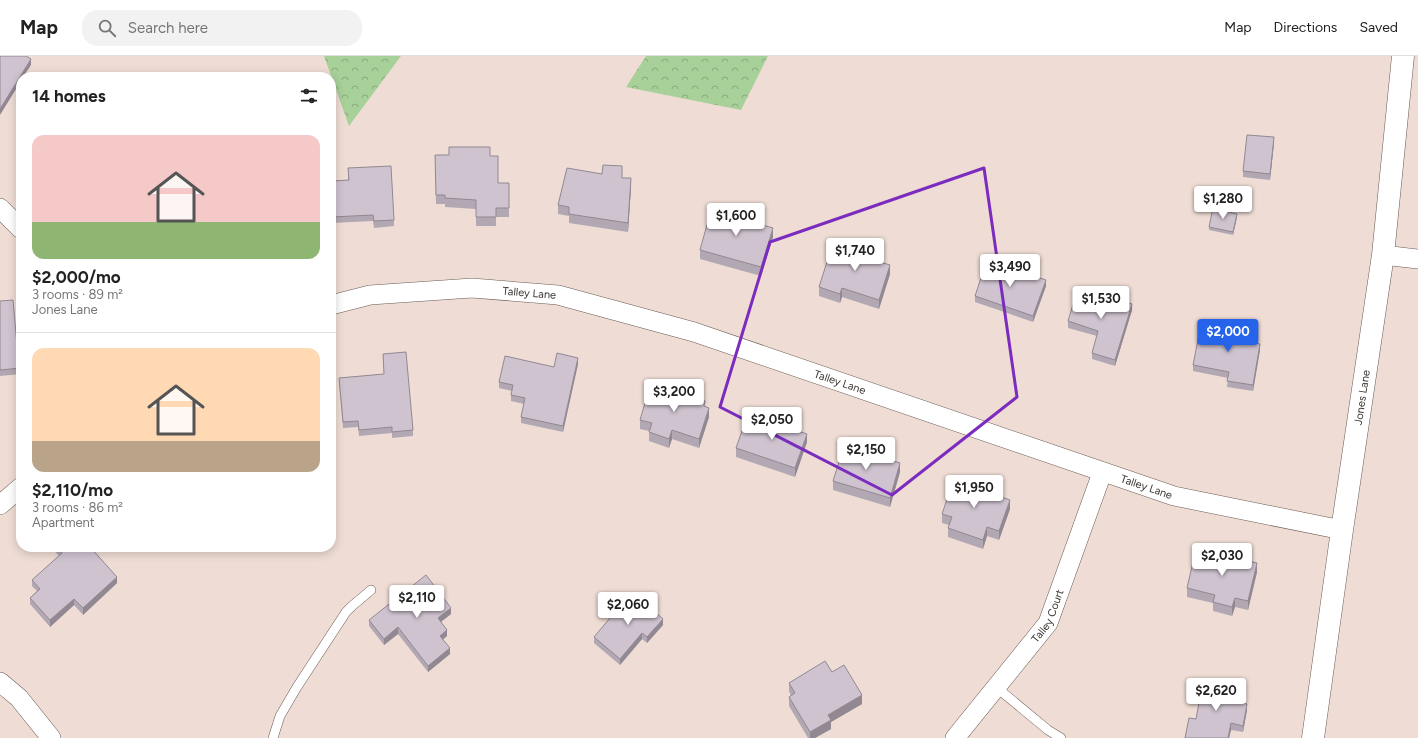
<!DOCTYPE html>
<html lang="en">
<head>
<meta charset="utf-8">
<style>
	body { margin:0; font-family:Figtree,sans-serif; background:#f2f2f2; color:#222; height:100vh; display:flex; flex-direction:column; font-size:15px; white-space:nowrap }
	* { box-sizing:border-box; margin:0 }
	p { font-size:13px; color:#767676 }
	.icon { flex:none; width:22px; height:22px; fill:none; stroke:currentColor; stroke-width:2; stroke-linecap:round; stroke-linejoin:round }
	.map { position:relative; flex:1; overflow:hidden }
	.panel { position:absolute; left:16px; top:16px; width:320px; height:480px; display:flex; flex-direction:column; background:#fff; border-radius:16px; box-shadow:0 2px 10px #0003 }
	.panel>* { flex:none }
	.price { position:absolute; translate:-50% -34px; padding:0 9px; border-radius:4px; background:#fff; color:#222; font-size:13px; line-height:26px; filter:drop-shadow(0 1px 2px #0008) }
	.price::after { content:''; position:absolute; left:50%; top:24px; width:12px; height:9px; margin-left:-6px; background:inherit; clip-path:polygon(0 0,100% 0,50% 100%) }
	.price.active { background:#2563eb; color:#fff }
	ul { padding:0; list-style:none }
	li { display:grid; align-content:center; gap:8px; height:212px; padding:0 16px }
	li+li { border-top:1px solid #e0e0e0 }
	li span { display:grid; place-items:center; height:124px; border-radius:12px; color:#555 }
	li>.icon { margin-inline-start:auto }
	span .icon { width:72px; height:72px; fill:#fffc; stroke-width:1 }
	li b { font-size:17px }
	h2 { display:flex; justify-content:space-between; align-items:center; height:48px; padding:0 16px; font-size:17px }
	header { display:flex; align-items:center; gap:24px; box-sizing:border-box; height:56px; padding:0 20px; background:#fff; border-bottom:1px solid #e0e0e0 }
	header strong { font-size:19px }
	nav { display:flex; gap:22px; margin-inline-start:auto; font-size:14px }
	.search { width:280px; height:36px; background:#f2f2f2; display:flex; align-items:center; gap:10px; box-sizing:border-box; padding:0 14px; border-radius:16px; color:#767676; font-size:15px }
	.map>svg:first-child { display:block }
</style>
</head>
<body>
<header>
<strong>Map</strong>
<div class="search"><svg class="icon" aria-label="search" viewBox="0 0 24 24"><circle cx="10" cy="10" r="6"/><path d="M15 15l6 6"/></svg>Search here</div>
<nav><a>Map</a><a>Directions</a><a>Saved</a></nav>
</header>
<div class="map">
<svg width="1418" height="682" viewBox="0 0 1418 682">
	<defs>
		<pattern id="forest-crowns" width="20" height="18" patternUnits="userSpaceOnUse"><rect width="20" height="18" fill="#a8d099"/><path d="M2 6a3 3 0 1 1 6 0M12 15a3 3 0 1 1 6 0" fill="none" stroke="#8aaa7d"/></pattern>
	</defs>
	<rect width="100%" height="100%" fill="#efddd5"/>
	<!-- forest -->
	<path fill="url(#forest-crowns)" d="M324 0H401L349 70Z
		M646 0H768L741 54 626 31Z"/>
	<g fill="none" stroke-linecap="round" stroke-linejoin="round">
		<defs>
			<path id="service" d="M996 631 1048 674 1061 682
				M273 682 280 660 297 631 346 556 352 550 371 534"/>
			<g id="minor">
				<path d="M0 152 21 173"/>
				<path d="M1383 199 1418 203"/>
				<path id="s1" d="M331 249 370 239 472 232 558 239 694 276 1174 440 1342 474"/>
				<path d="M0 449 21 431"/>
				<path d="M0 626 19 642 51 682"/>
				<path id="s2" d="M955 682 1048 567 1102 417"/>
			</g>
			<g id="tertiary">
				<path id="s3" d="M1313 682 1342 474 1383 199 1403 0"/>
			</g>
		</defs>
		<!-- service casing -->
		<use href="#service" stroke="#6a5b54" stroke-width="10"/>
		<!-- minor casing -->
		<use href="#minor" stroke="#6a5b54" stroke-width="20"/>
		<!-- tertiary casing -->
		<use href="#tertiary" stroke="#6a5b54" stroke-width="23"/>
		<!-- service -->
		<use href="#service" stroke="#fff" stroke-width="9"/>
		<!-- minor -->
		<use href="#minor" stroke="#fff" stroke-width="19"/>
		<!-- tertiary -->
		<use href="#tertiary" stroke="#fff" stroke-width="22"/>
	</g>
	<!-- wall -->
	<path fill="#b2a8b3" d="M1274 87 1270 124 1243 121V115Z
		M435 99 490 100 498 127H509V161H496V170H476V153L445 151V148H436Z
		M348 112 394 164V170L374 172 373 165 331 167V135H333V125L348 124Z
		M631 131 628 176 569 167V160L558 158V149Z
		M725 158 748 164V165L773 181 761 220 700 203V194Z
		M1237 161 1233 179 1209 174V171Z
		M856 198 881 203 880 206 890 218 879 253 842 241 840 247 819 240V231Z
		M1046 230 1033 266 975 246V240Z
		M0 245 17 289H21V318L0 320Z
		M1132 254 1115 310 1092 303V297L1097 280 1068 272V265Z
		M1214 276H1240L1238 283 1260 294 1253 335 1227 331 1228 322 1193 315V309Z
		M383 298 413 374V380L392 382V377L359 380 358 371 343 372 339 322 384 318Z
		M578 308 563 376 521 367V361L524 348 511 345V339L512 335 499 332V326L554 311Z
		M705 351 709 361 699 392 672 383 669 392 649 385V375L640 373V364Z
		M807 386 795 421 736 401V392Z
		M867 396 900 416 890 451 833 434V425Z
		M977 433 1010 453 999 484 987 480 983 493 948 481V472L949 469 942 467V458Z
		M51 491H90L117 527 83 559 74 549 50 571 30 548V542L37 535 32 530V524L59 500Z
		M1257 516 1248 554 1235 551 1232 560 1213 555V547L1187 541V532Z
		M451 558 441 566 447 580 443 583 450 598 428 616 398 578 384 589 369 570V564Z
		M663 569 647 587 642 583 620 609 594 587V581Z
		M832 616 862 648 831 666V673L815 682H808L789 650V641L791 640 789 635V627Z
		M1238 638 1237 646 1247 654 1243 676 1231 674 1229 682H1185L1196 663Z"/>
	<!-- shaded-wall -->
	<path fill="#918892" d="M31 3V9L23 21H21V25L0 59V53Z
		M1274 81V87L1270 124V118Z
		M631 122V131L628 176V167Z
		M748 155V164L745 173V164Z
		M1237 158V161L1233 179V176Z
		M773 172V181L761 220V211Z
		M881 194V203L877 214V205Z
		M890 209V218L879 253V244Z
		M1046 224V230L1033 266V260Z
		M842 232V241L840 247V238Z
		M1132 248V254L1115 310V304Z
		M1240 270V276L1237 289V283Z
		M1260 288V294L1253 335V329Z
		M578 302V308L563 376V370Z
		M709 352V361L699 392V383Z
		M672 374V383L669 392V383Z
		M807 378V386L795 421V412Z
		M900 407V416L890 451V442Z
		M1010 444V453L999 484V475Z
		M987 471V480L983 493V484Z
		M1257 507V516L1248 554V545Z
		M117 521V527L83 559V552Z
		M1235 542V551L1232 560V551Z
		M74 543V549L50 571V564Z
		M451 552V558L438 568V562Z
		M663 563V569L647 587V581Z
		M398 571V578L384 589V583Z
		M447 574V580L440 586V580Z
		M642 577V583L620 609V603Z
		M450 592V598L428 616V610Z
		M1238 632V638L1236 652V646Z
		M862 639V648L831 666V673L815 682H810V676L828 659Z
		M1247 648V654L1243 676V670Z
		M1231 667V674L1229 682H1228Z"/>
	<!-- building -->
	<path fill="#cfc3d0" stroke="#918892" d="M0 0H26L31 3 0 53Z
		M1247 79 1274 81 1270 118 1243 115Z
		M449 91H490V100H498V127H509V152H496V161H476V144L445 142V139H436L435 99H449Z
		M603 109 622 110V122H631L628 167 569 158V151L558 149 567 112 602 118Z
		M391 110 394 164 374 165 373 159 331 161V135H334L333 125 349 124 348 112Z
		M728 149 748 155 745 164 773 172 761 211 700 194 711 154 725 158Z
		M1213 152 1237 158 1233 176 1209 171Z
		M860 187 881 194 877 205 890 209 879 244 842 232 840 238 819 231 832 190 856 198Z
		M987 204 1046 224 1033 260 975 240Z
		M1078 232 1132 248 1115 304 1092 297 1098 275 1068 265Z
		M13 244 17 289H21V312L0 314V245Z
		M1216 266 1240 270 1237 283 1260 288 1253 329 1227 325 1229 316 1193 309 1200 273 1214 276Z
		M406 296 413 374 392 376V371L359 374 358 365 343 366 339 322 384 318 383 298Z
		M557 297 578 302 563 370 521 361 525 342 511 339 513 329 499 326 505 300 554 311Z
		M650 330 662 334V331L705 345 704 350 709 352 699 383 672 374 669 383 649 376 652 367 640 364Z
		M748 358 807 378 795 412 736 392Z
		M845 387 867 394 866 396 900 407 890 442 833 425Z
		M955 420 977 427 975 432 1010 444 999 475 987 471 983 484 948 472 952 461 942 458Z
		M56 491H90L117 521 83 552 74 543 50 564 30 542 40 533 32 524 62 497Z
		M1196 493 1228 501V500L1257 507 1248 545 1235 542 1232 551 1213 546 1215 539 1187 532Z
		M426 519 451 552 438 562 447 574 440 580 450 592 428 610 398 571 384 583 369 564Z
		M632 536 663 563 647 581 642 577 620 603 594 581Z
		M825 605 832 616 844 609 862 639 828 659 831 664 810 676 789 641 795 637 789 627Z
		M1203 625 1238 632 1236 646 1247 648 1243 670 1231 667 1228 682H1185L1189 662 1196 663Z"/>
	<!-- marked area -->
	<path fill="none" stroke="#7b2cbf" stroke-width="3" stroke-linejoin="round" d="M984 112 1017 341 892 439 720 351 770 186Z"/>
	<g text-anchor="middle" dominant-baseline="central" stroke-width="3.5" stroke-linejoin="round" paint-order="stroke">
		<!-- street labels -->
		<g font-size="11" fill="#3b3531" stroke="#fcebe2">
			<text stroke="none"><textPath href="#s1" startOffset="200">Talley Lane</textPath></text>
			<text stroke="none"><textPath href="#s1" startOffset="524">Talley Lane</textPath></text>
			<text stroke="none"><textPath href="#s3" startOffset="344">Jones Lane</textPath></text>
			<text stroke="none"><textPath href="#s1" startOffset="848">Talley Lane</textPath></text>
			<text stroke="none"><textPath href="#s2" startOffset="154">Talley Court</textPath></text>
		</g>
	</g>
</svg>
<b class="price" style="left:1223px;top:164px">$1,280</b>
<b class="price" style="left:736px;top:181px">$1,600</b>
<b class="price" style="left:855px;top:216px">$1,740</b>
<b class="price" style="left:1010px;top:232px">$3,490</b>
<b class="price" style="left:1101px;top:264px">$1,530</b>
<b class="price active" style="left:1228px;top:297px">$2,000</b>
<b class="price" style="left:674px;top:357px">$3,200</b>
<b class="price" style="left:772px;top:385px">$2,050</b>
<b class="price" style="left:866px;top:415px">$2,150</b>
<b class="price" style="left:974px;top:453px">$1,950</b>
<b class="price" style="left:1222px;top:521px">$2,030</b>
<b class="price" style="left:417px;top:563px">$2,110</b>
<b class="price" style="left:628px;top:570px">$2,060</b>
<b class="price" style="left:1216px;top:656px">$2,620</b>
<section class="panel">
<h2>14 homes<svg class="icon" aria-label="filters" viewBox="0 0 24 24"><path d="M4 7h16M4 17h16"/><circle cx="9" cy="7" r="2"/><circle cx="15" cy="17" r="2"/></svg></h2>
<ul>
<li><span style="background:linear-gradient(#f6c9c9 70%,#8fb573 0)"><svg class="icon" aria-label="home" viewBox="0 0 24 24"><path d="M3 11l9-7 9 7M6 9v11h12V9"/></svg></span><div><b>$2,000/mo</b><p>3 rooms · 89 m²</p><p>Jones Lane</p></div></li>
<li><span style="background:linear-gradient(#ffd9b3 75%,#b9a48a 0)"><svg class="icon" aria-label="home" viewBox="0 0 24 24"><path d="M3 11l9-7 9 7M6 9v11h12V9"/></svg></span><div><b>$2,110/mo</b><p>3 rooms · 86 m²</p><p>Apartment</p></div></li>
</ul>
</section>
</div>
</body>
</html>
